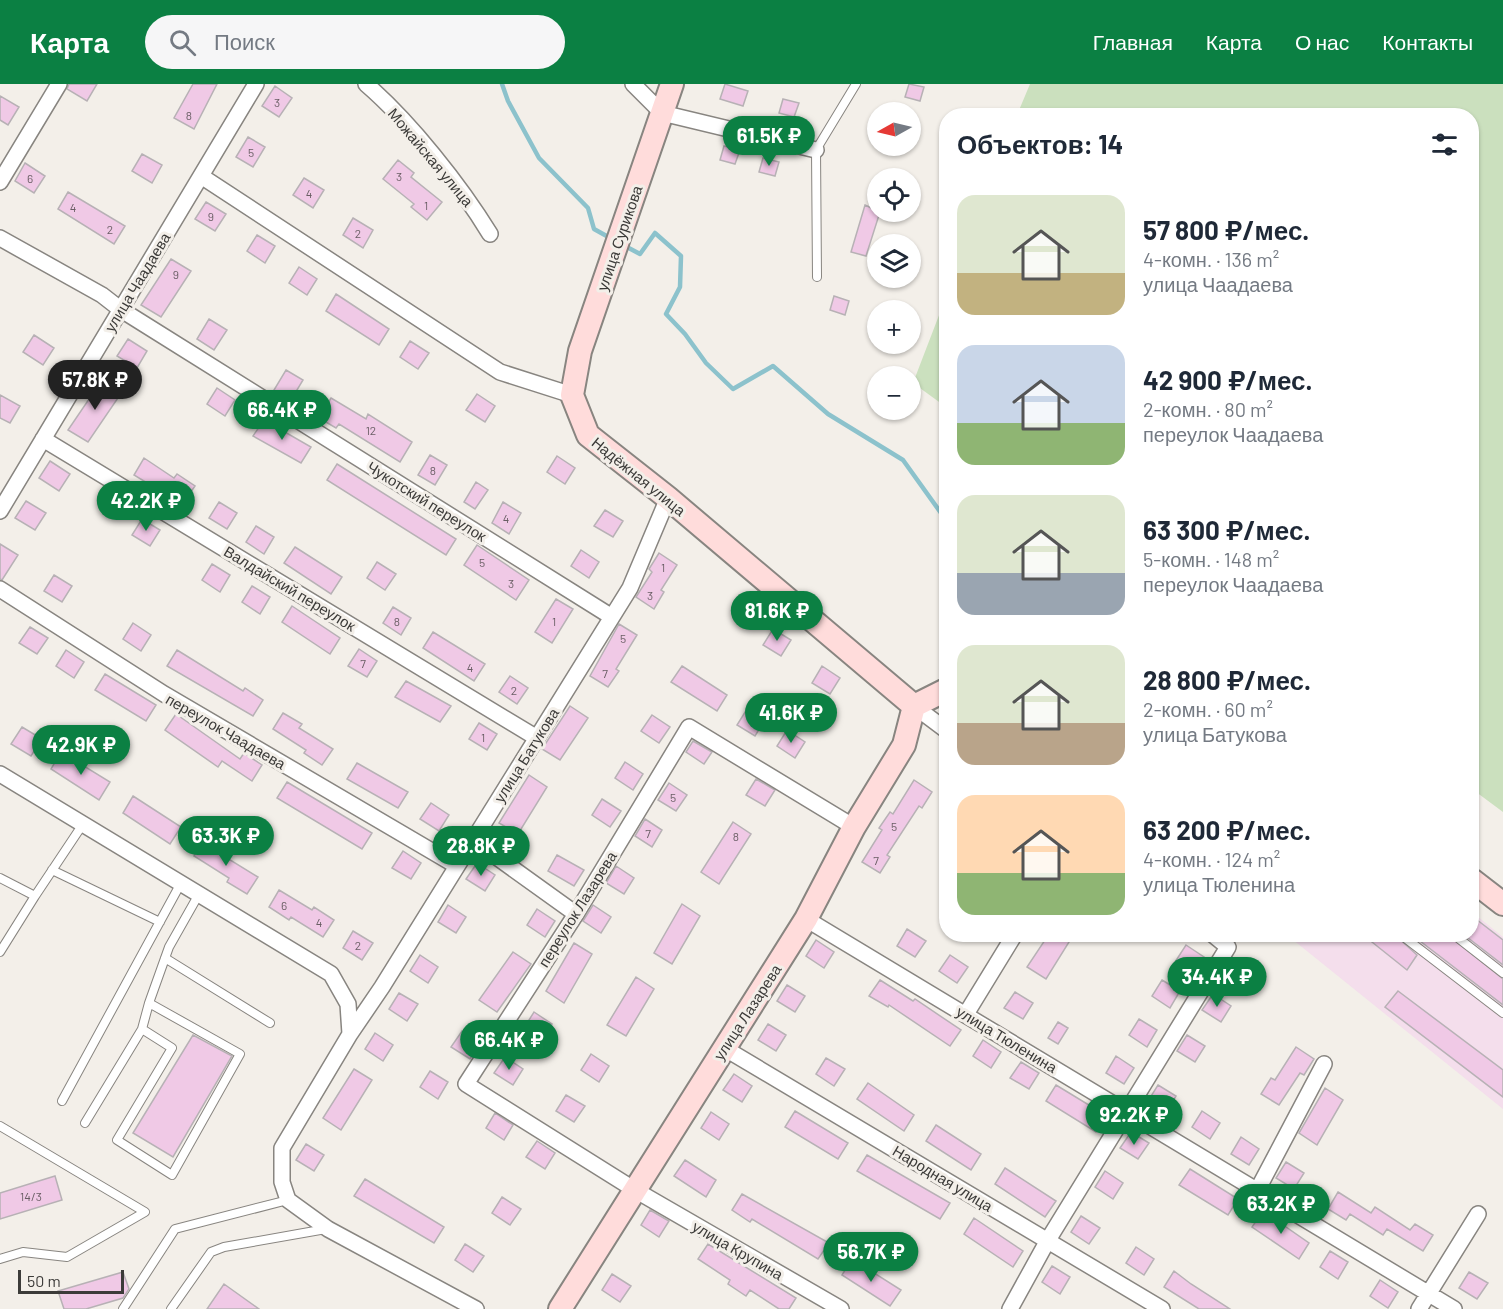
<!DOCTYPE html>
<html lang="ru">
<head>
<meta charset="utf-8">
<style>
	body { margin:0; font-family:Barlow,sans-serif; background:#f6f6f7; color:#1f2937; height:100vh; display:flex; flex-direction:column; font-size:22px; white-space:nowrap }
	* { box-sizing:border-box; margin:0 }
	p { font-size:20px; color:#747a83 }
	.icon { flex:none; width:33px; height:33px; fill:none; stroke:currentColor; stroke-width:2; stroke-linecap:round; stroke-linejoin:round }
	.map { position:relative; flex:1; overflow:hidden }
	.details { position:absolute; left:939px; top:24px; width:540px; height:834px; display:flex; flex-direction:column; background:#fff; border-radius:24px; box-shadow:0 2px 4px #0004 }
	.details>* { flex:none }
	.needle { width:39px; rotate:262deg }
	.buttons { position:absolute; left:867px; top:18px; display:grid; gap:12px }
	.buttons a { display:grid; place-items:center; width:54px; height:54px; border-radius:50%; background:#fff; box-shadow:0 2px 4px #0004; font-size:30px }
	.scale { position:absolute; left:18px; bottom:15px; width:106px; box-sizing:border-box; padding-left:6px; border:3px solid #3c3b39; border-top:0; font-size:16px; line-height:21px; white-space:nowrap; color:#3c3b39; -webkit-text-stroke:4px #f3efe9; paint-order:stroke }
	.price { position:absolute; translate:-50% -51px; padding:0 14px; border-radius:21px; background:#0b8043; color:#fff; font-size:20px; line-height:39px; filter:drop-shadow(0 2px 3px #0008) }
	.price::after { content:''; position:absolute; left:50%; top:36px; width:18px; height:14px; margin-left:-9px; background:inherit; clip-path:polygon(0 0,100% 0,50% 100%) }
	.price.active { background:#222; color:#fff }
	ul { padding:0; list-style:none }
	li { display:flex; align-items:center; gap:18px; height:150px; padding:0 18px }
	li span { display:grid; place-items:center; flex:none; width:168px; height:120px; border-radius:18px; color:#555 }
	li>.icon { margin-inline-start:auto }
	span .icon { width:72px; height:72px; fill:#fffc; stroke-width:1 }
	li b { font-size:26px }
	h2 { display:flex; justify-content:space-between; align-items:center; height:72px; padding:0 18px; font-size:26px }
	header { display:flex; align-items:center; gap:36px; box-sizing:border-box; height:84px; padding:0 30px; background:#0b8043; color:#fff }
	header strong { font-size:28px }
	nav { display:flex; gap:33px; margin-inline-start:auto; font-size:21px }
	.search { width:420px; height:54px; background:#f6f6f7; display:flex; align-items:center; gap:15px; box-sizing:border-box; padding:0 21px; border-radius:33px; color:#747a83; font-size:22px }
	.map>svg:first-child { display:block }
</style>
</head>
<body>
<header>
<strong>Карта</strong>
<div class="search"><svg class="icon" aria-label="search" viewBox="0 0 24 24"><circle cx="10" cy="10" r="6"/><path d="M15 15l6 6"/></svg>Поиск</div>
<nav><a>Главная</a><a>Карта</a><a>О нас</a><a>Контакты</a></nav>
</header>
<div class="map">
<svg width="1503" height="1225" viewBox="0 0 1503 1225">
	<rect width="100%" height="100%" fill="#f3efe9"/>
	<!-- industrial -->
	<path fill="#f4deec" d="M1472 828 1503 853V1025L1287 851 1472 850Z"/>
	<!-- green -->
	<path fill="#cbe0be" d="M1030 0H1503V728L1472 705V32L1017 31Z
		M946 213V323L913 299Z"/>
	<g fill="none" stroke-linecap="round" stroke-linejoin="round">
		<!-- stream -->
		<path stroke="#8cc2cc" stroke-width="4.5" d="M502 0 508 17 539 74 588 124 594 145 612 155
			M625 162 640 170 655 149 681 172 680 203 666 230 685 250 706 279 733 305 773 282 828 330 903 376 946 436"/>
	</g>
	<!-- building -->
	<path fill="#f0c9e6" stroke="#b7b1b5" stroke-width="1.5" d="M69 0H97L87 17 67 5Z
		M193 0H217L194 45 174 34Z
		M725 0 748 7 743 22 720 15Z
		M909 0 924 3 920 17 905 13Z
		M275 2 292 14 279 33 262 22Z
		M0 12 19 23 8 41 0 36Z
		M783 15 799 19 794 33 779 29Z
		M248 53 265 63 253 83 236 73Z
		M724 62 740 66 735 80 720 76Z
		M142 70 162 81 152 99 132 87Z
		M763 74 779 78 775 92 759 88Z
		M398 76 414 89 411 93 442 118 427 136 411 123 414 120 383 95Z
		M25 79 45 92 34 109 15 97Z
		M304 94 324 106 313 124 293 111Z
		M68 108 125 142 114 160 58 125Z
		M206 118 226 130 215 147 195 135Z
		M865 121 880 128 866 172 851 168Z
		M353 134 373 146 363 164 343 151Z
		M257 151 275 162 265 179 247 167Z
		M171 175 191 187 161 233 141 221Z
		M299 183 317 195 307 211 289 199Z
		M336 210 389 245 379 261 326 227Z
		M834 212 849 217 845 231 830 226Z
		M209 235 227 246 214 266 197 255Z
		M34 251 54 264 43 281 23 268Z
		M128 255 147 267 137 284 117 272Z
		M410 257 429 269 418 285 400 273Z
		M286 286 303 296 291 316 274 306Z
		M102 296 122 308 88 358 68 346Z
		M217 304 235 316 225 332 207 320Z
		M477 310 495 322 485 338 466 326Z
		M0 311 20 322 10 339 0 334Z
		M331 314 366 335 368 330 412 358 400 378 339 340 336 344 319 334Z
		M264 336 311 363 301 379 253 352Z
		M430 371 447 381 435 401 418 391Z
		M557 372 575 384 565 400 547 388Z
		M144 374 174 394 177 390 195 402 184 418 154 399 152 402 134 391Z
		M50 377 70 390 59 407 39 394Z
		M337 380 456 455 446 471 327 396Z
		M476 398 488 406 475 425 464 418Z
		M26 417 46 429 35 446 15 434Z
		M219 418 237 429 227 445 209 434Z
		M503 418 521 429 509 450 492 439Z
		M605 426 623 437 613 453 594 442Z
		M142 435 160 446 150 462 132 451Z
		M256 442 274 453 264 470 246 458Z
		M0 460 18 471 2 496 0 495Z
		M477 461 529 496 516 516 464 481Z
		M295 463 342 493 331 510 284 479Z
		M581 466 599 478 589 494 571 482Z
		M659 469 677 481 661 506 664 508 654 525 636 513 652 488 649 485Z
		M377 478 396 490 385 506 367 494Z
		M212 480 230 491 220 508 202 496Z
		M54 491 72 502 62 518 44 507Z
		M252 502 270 513 260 530 242 518Z
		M556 515 573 525 552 559 535 548Z
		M292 522 340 554 330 570 282 538Z
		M393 523 411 534 401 551 383 539Z
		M133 539 151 551 141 567 123 555Z
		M619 540 637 551 616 585 619 587 608 603 590 592Z
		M30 543 48 554 37 570 19 559Z
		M773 545 791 556 781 572 763 561Z
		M433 548 485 580 474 597 423 564Z
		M359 565 377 577 367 593 348 582Z
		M66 566 84 578 74 594 56 582Z
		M177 566 243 607 245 604 263 616 253 632 167 582Z
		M682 582 727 611 717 627 671 598Z
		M822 582 840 594 830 610 812 599Z
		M105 590 156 621 146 637 95 606Z
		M510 592 528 604 517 620 499 608Z
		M406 597 451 622 440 638 395 613Z
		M570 622 588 634 560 676 542 665Z
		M747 625 765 636 755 652 737 641Z
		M283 629 302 640 299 644 333 665 322 681 304 669 306 666 273 645Z
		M176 630 240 675 244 669 262 681 252 697 222 677 218 683 165 646Z
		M652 631 670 643 659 659 641 647Z
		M479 639 497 650 487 666 469 655Z
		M22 643 42 655 31 672 11 660Z
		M787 646 805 658 795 674 777 662Z
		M693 657 712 668 704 680 686 668Z
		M61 668 110 698 99 716 51 685Z
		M625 678 643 690 633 706 615 694Z
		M357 679 408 708 398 724 347 695Z
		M529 691 547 703 518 750 499 739Z
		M756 695 775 706 765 722 746 711Z
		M914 696 932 708 922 724 919 722 887 771 890 773 880 789 862 778 882 746 879 744 890 728 893 730Z
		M287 698 372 749 362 765 277 714Z
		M669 699 687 711 676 727 658 716Z
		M133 712 181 743 170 760 123 729Z
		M602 715 621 727 610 743 592 731Z
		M431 719 449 731 439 747 420 735Z
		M645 735 662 746 652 763 635 752Z
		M733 738 751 750 719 800 701 788Z
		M204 755 224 767 222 771 258 793 247 810 227 798 229 794 194 772Z
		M403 767 421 779 411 795 392 784Z
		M557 771 584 786 574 802 548 787Z
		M477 779 495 791 485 807 466 795Z
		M616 782 634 794 624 810 606 799Z
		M279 806 312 826 314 823 334 836 323 853 291 833 289 836 269 823Z
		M682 820 700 832 672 880 654 869Z
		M448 821 466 833 456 849 438 838Z
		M593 821 611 833 601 849 583 837Z
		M537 825 555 837 545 853 527 841Z
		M1472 832 1503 856V881L1463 850H1472Z
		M907 845 926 857 915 873 897 862Z
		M353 847 373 859 362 876 343 864Z
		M1049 850H1074L1046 895 1027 883Z
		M1362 850H1394L1417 871 1407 886Z
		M1411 850H1447L1503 895V921Z
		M816 856 834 868 824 884 806 872Z
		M574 859 592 870 564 919 546 907Z
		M1186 861 1204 873 1194 889 1175 878Z
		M513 868 531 880 497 928 479 916Z
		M420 871 438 883 428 899 410 887Z
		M950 871 968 883 957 899 939 887Z
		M636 893 654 905 626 952 607 941Z
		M880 896 913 917 915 915 961 946 950 962 889 921 888 923 869 912Z
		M1162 896 1180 907 1170 924 1152 912Z
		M787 901 805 912 795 928 777 917Z
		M1398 907 1503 986V1013L1385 923Z
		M1015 908 1033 919 1023 935 1004 924Z
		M399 909 418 920 407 937 389 925Z
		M1213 910 1231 922 1221 938 1202 926Z
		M534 928 552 940 542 956 524 944Z
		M1139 935 1157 946 1147 963 1129 951Z
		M1058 938 1068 944 1058 960 1048 954Z
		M768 940 786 951 776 967 758 956Z
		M462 947 480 959 470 975 451 963Z
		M375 949 393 961 383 977 365 965Z
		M193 951 232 972 173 1073 133 1049Z
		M1187 951 1205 962 1195 978 1177 967Z
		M983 956 1001 968 991 984 973 972Z
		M1296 963 1314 975 1304 991 1300 989 1279 1021 1261 1010 1271 994 1275 996Z
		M591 970 609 982 599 998 581 986Z
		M1116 972 1134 984 1124 1000 1106 989Z
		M505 973 523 985 513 1001 494 989Z
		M826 974 845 985 834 1002 816 990Z
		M1021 978 1039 989 1029 1005 1010 994Z
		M354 985 372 996 341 1046 323 1034Z
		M430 987 448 998 438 1015 420 1003Z
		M734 990 752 1002 742 1018 723 1006Z
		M868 999 914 1031 904 1047 857 1015Z
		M1056 1001 1107 1032 1096 1048 1046 1017Z
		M1158 1001 1176 1012 1166 1029 1148 1017Z
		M1325 1004 1343 1016 1317 1061 1299 1049Z
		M566 1011 585 1022 574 1038 556 1027Z
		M795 1027 848 1059 838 1075 785 1043Z
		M1202 1027 1220 1039 1210 1055 1192 1043Z
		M711 1028 729 1040 719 1056 701 1044Z
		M495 1029 513 1041 504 1056 486 1044Z
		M936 1041 981 1070 971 1086 926 1057Z
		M1131 1048 1149 1059 1138 1075 1120 1064Z
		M1241 1053 1259 1065 1249 1081 1231 1070Z
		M537 1057 555 1069 545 1085 526 1073Z
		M306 1060 324 1071 314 1087 296 1076Z
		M867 1071 950 1119 940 1135 857 1087Z
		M685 1076 716 1096 706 1113 674 1092Z
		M1286 1078 1304 1089 1294 1105 1276 1094Z
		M1005 1084 1056 1117 1045 1133 995 1100Z
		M1190 1085 1238 1115 1228 1131 1179 1101Z
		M1105 1087 1123 1099 1113 1115 1095 1103Z
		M55 1092 62 1116 0 1135V1109Z
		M365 1095 444 1143 434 1159 354 1112Z
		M1338 1108 1371 1129 1375 1123 1410 1146 1415 1140 1433 1151 1423 1167 1387 1145 1383 1151 1350 1130 1346 1136 1328 1125Z
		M742 1110 829 1159 818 1175 752 1135 750 1138 732 1126Z
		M502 1113 521 1125 510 1141 492 1129Z
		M650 1126 669 1137 659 1153 641 1141Z
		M1263 1127 1309 1159 1299 1175 1252 1143Z
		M1081 1132 1100 1144 1089 1160 1071 1148Z
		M974 1134 1023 1167 1013 1183 964 1150Z
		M465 1160 484 1172 473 1188 455 1176Z
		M708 1160 796 1214 789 1225H779L750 1206 746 1212 728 1200 730 1196 698 1175Z
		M1136 1163 1154 1175 1144 1191 1126 1179Z
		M1330 1167 1348 1178 1338 1195 1320 1183Z
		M852 1175 901 1206 890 1222 842 1191Z
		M1052 1182 1070 1193 1060 1210 1042 1198Z
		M1174 1187 1191 1200 1230 1225H1199L1164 1203Z
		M123 1188 129 1205 123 1214 86 1225H64L58 1207Z
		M1469 1188 1488 1199 1477 1215 1459 1204Z
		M612 1190 631 1202 620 1218 602 1206Z
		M1380 1196 1398 1208 1388 1224 1370 1212Z
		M224 1200 259 1225H207Z"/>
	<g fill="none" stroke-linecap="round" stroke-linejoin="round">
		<defs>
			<path id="lane" d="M817 193 816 66 856 0
				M52 786 160 838
				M0 794 35 812 0 868
				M35 812 83 740
				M1400 850 1503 929
				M1453 850 1503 889
				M165 874 270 939
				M142 945 149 919
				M62 1017 181 799
				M85 1039 142 945 172 964 117 1056 172 1091 240 970 149 919 169 863 199 810
				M0 1042 145 1128 67 1173 23 1168 0 1175
				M123 1225 175 1145 288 1116
				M171 1225 211 1168 224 1163 326 1145"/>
			<path id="street" d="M366 0C410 38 460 101 490 150
				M633 0 662 29 816 66
				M201 92 500 288 572 311
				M0 98 59 0
				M0 154 102 211 120 225 612 533
				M43 355 537 654
				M0 427 256 0
				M0 505 164 610 457 782
				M914 622 946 646
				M0 690 331 890 348 920 350 950 282 1064V1098L288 1116 328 1145 476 1225
				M473 756 576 830
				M806 835 1454 1225
				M966 930 1015 850
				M350 950 382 903 630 504 668 414
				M724 964 1162 1225
				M1258 1105 1324 980
				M841 1225 635 1106 466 1000 576 830 689 643 854 743
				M1010 1225 1048 1156 1228 863 1212 850
				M1419 1225 1478 1130"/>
			<path id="secondary" d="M672 0 580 267 572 311 588 351 668 414 914 622
				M914 622 946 606
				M1472 796 1503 820
				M560 1225 806 835 854 743 904 661 914 622"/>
		</defs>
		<!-- lane casing -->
		<use href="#lane" stroke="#888580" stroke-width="10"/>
		<!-- street casing -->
		<use href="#street" stroke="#888580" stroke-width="18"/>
		<!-- secondary casing -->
		<use href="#secondary" stroke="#888580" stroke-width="26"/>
		<!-- lane -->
		<use href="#lane" stroke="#fff" stroke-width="8"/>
		<!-- street -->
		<use href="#street" stroke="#fff" stroke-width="15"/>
		<!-- secondary -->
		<use href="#secondary" stroke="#ffdcdb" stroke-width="22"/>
	</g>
	<g text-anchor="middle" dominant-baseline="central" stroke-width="6" stroke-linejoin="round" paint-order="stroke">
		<!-- number labels -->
		<g font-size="12" fill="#695e64">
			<text x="277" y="18">3</text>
			<text x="189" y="31">8</text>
			<text x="251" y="68">5</text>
			<text x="399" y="92">3</text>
			<text x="30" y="94">6</text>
			<text x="309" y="109">4</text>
			<text x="426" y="121">1</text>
			<text x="73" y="123">4</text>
			<text x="211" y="132">9</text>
			<text x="110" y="145">2</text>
			<text x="358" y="149">2</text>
			<text x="176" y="190">9</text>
			<text x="371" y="346">12</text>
			<text x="433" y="386">8</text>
			<text x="506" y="434">4</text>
			<text x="482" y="478">5</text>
			<text x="663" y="483">1</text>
			<text x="511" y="499">3</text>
			<text x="650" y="511">3</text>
			<text x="397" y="537">8</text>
			<text x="554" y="537">1</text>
			<text x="623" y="554">5</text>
			<text x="363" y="579">7</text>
			<text x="470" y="583">4</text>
			<text x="605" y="589">7</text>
			<text x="514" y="606">2</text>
			<text x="483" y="653">1</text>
			<text x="673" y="713">5</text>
			<text x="894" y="742">5</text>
			<text x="648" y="749">7</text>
			<text x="736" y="752">8</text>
			<text x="876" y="776">7</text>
			<text x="284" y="821">6</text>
			<text x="319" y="838">4</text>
			<text x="358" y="861">2</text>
			<text x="31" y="1112">14/3</text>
		</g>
		<!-- street labels -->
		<g font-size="15" fill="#3c3b39" stroke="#f3efe9">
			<text transform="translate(431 73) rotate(50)">Можайская улица</text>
			<text transform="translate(619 154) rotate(-71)">улица Сурикова</text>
			<text transform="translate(137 198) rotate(-59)">улица Чаадаева</text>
			<text transform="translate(639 392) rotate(39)">Надёжная улица</text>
			<text transform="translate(427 417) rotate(32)">Чукотский переулок</text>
			<text transform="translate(290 504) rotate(31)">Валдайский переулок</text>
			<text transform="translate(226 647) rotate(30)">переулок Чаадаева</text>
			<text transform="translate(526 671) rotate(-58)">улица Батукова</text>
			<text transform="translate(577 825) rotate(-58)">переулок Лазарева</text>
			<text transform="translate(747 928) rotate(-57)">улица Лазарева</text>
			<text transform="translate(1007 955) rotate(31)">улица Тюленина</text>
			<text transform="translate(943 1094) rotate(31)">Народная улица</text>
			<text transform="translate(738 1166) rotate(30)">улица Крупина</text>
		</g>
	</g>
</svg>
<div class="buttons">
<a><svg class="needle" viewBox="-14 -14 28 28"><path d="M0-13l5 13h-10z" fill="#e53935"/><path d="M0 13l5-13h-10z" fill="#747a83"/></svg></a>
<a><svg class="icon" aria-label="locate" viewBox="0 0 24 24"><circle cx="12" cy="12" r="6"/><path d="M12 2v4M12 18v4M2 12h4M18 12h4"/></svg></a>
<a><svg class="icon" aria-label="layers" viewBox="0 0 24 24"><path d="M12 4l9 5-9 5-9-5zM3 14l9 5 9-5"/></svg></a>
<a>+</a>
<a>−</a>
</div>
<div class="scale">50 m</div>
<b class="price" style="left:769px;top:83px">61.5K ₽</b>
<b class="price active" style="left:95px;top:327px">57.8K ₽</b>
<b class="price" style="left:282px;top:357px">66.4K ₽</b>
<b class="price" style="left:146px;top:448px">42.2K ₽</b>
<b class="price" style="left:777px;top:558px">81.6K ₽</b>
<b class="price" style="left:791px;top:660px">41.6K ₽</b>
<b class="price" style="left:81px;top:692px">42.9K ₽</b>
<b class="price" style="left:226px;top:783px">63.3K ₽</b>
<b class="price" style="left:481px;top:793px">28.8K ₽</b>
<b class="price" style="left:1217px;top:924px">34.4K ₽</b>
<b class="price" style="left:509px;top:987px">66.4K ₽</b>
<b class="price" style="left:1134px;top:1062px">92.2K ₽</b>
<b class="price" style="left:1281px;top:1151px">63.2K ₽</b>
<b class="price" style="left:871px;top:1199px">56.7K ₽</b>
<section class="details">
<h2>Объектов: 14<svg class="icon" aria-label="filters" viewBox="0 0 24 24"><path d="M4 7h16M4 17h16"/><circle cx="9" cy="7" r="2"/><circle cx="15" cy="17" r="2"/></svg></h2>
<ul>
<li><span style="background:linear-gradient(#dfe7d0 65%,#c2b280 0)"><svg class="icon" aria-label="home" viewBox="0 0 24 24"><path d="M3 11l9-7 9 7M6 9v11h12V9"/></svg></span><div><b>57 800 ₽/мес.</b><p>4-комн. · 136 m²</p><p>улица Чаадаева</p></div></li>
<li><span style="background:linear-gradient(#c9d6e8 65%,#8fb573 0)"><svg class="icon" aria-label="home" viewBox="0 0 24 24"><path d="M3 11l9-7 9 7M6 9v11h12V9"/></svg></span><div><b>42 900 ₽/мес.</b><p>2-комн. · 80 m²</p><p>переулок Чаадаева</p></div></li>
<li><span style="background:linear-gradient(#dfe7d0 65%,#9aa5b1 0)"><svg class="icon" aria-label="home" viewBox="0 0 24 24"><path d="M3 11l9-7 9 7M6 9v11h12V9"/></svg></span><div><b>63 300 ₽/мес.</b><p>5-комн. · 148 m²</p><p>переулок Чаадаева</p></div></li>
<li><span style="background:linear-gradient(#dfe7d0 65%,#b9a48a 0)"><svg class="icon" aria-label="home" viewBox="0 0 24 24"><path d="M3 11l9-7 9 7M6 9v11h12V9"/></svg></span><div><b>28 800 ₽/мес.</b><p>2-комн. · 60 m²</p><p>улица Батукова</p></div></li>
<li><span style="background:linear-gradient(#ffd9b3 65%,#8fb573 0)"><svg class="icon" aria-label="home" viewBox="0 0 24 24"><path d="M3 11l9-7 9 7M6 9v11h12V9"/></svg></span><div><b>63 200 ₽/мес.</b><p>4-комн. · 124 m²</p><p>улица Тюленина</p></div></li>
</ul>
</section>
</div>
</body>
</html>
